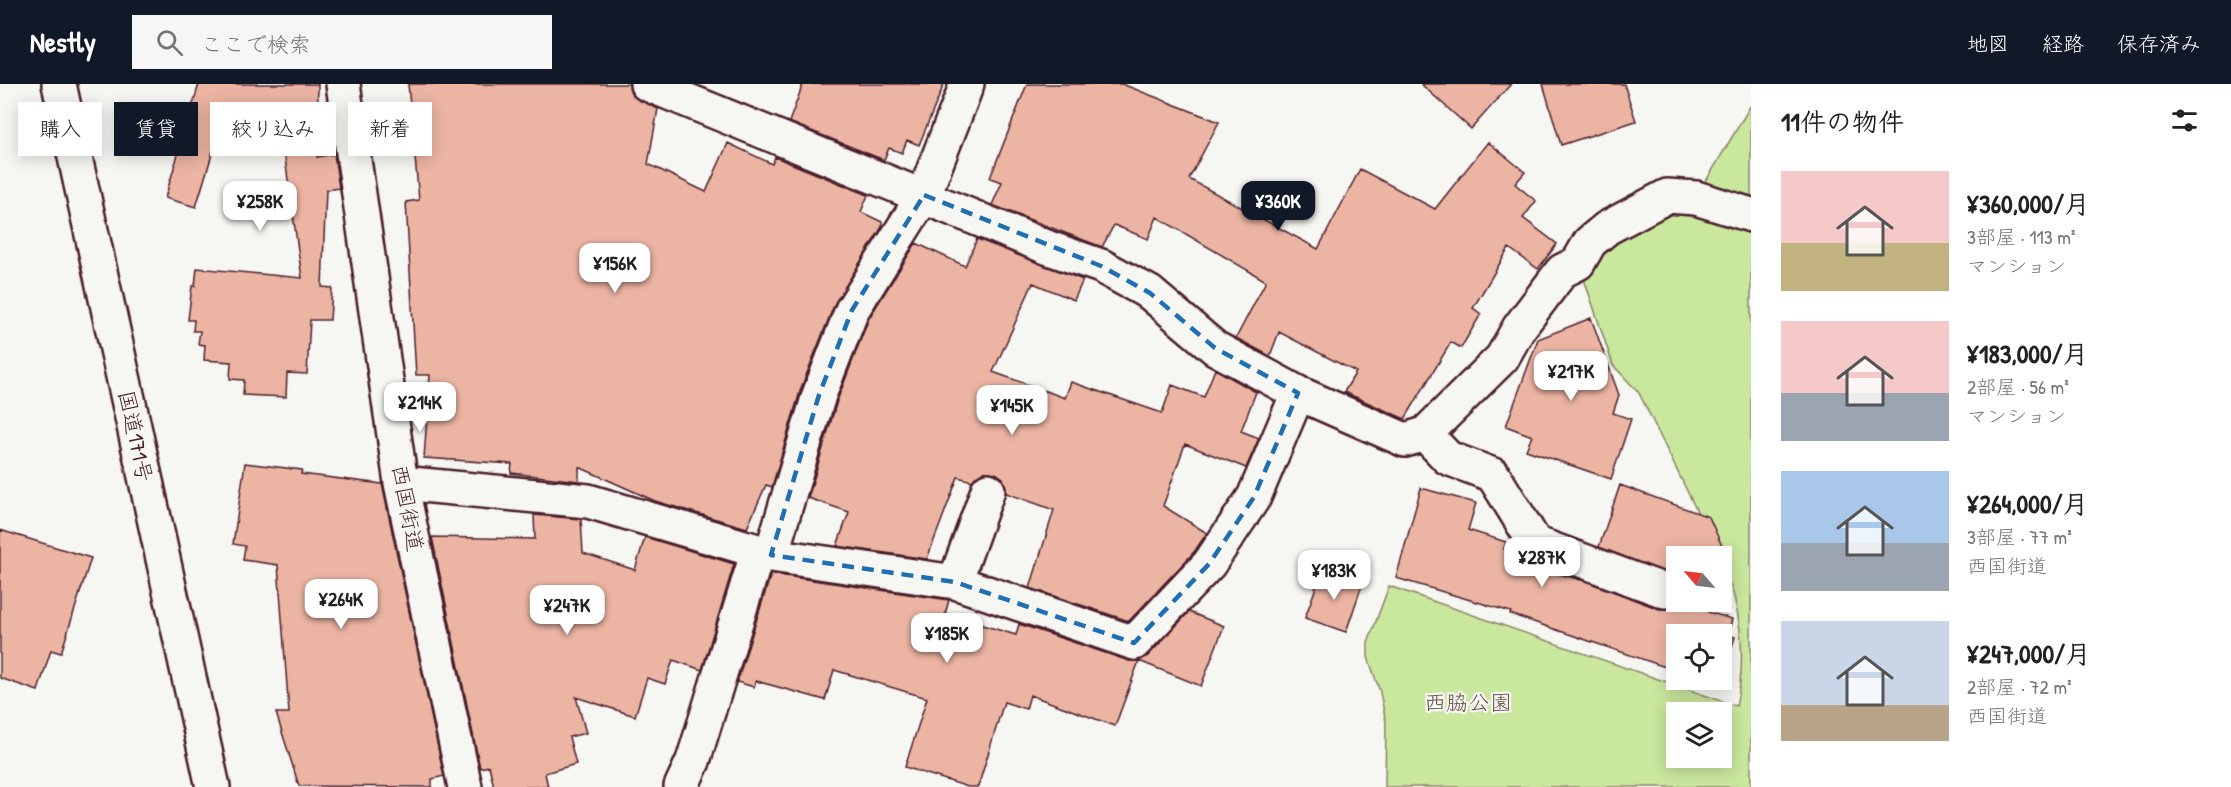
<!DOCTYPE html>
<html lang="ja">
<head>
<meta charset="utf-8">
<style>
	body { margin:0; font-family:"Patrick Hand","Klee One",sans-serif; background:#f6f6f6; color:#222; height:100vh; display:flex; flex-direction:column; font-size:22px; white-space:nowrap }
	* { box-sizing:border-box; margin:0 }
	p { font-size:20px; color:#767676 }
	.icon { flex:none; width:33px; height:33px; fill:none; stroke:currentColor; stroke-width:2; stroke-linecap:round; stroke-linejoin:round }
	.map { position:relative; flex:1; overflow:hidden }
	.sheet { display:flex; flex-direction:column; background:#fff; width:480px }
	.sheet>* { flex:none }
	.top-card { position:absolute; left:18px; top:18px; width:570px; height:54px; display:flex; gap:12px }
	.needle { width:39px; rotate:298deg }
	.buttons { position:absolute; left:1666px; top:462px; display:grid; gap:12px }
	.buttons a { display:grid; place-items:center; width:66px; height:66px; border-radius:0px; background:#fff; box-shadow:0 3px 15px #0003; font-size:30px }
	.price { position:absolute; translate:-50% -51px; padding:0 14px; border-radius:12px; background:#fff; color:#222; font-size:20px; line-height:39px; filter:drop-shadow(0 2px 3px #0008) }
	.price::after { content:''; position:absolute; left:50%; top:36px; width:18px; height:14px; margin-left:-9px; background:inherit; clip-path:polygon(0 0,100% 0,50% 100%) }
	.price.selected { background:#111827; color:#fff }
	ul { padding:0; list-style:none }
	li { display:flex; align-items:center; gap:18px; height:150px; padding:0 30px }
	li span { display:grid; place-items:center; flex:none; width:168px; height:120px; border-radius:0px; color:#555 }
	li>.icon { margin-inline-start:auto }
	span .icon { width:72px; height:72px; fill:#fffc; stroke-width:1 }
	li b { font-size:26px }
	h2 { display:flex; justify-content:space-between; align-items:center; height:72px; padding:0 30px; font-size:26px }
	.tag { padding:0 21px; border-radius:0px; background:#fff; box-shadow:0 3px 15px #0003; font-size:21px; line-height:54px }
	.tag.selected { background:#111827; color:#fff }
	header { display:flex; align-items:center; gap:36px; box-sizing:border-box; height:84px; padding:0 30px; background:#111827; color:#fff }
	header strong { font-size:28px }
	nav { display:flex; gap:33px; margin-inline-start:auto; font-size:21px }
	.search { width:420px; height:54px; background:#f6f6f6; display:flex; align-items:center; gap:15px; box-sizing:border-box; padding:0 21px; border-radius:0px; color:#767676; font-size:22px }
	main { display:flex; flex:1; min-height:0 }
	.map>svg:first-child { display:block }
</style>
</head>
<body>
<header>
<strong>Nestly</strong>
<div class="search"><svg class="icon" aria-label="search" viewBox="0 0 24 24"><circle cx="10" cy="10" r="6"/><path d="M15 15l6 6"/></svg>ここで検索</div>
<nav><a>地図</a><a>経路</a><a>保存済み</a></nav>
</header>
<main>
<div class="map">
<svg width="1751" height="703" viewBox="0 0 1751 703">
	<rect width="100%" height="100%" fill="#f6f6f2"/>
	<filter id="ink" filterUnits="userSpaceOnUse"><feTurbulence type="fractalNoise" baseFrequency=".0167" numOctaves="2"/><feDisplacementMap in="SourceGraphic" scale="12" xChannelSelector="R" yChannelSelector="G"/><feConvolveMatrix kernelMatrix="1 2 1 2 8 2 1 2 1" color-interpolation-filters="sRGB"/></filter>
	<g filter="url(#ink)">
		<!-- green -->
		<path fill="#cae79e" stroke="#8a8364" stroke-width="1.5" fill-rule="evenodd" d="M1751 21V117L1703 102Z
			M1682 125 1751 146V703H1385L1386 638 1380 608 1368 573V559L1389 502 1736 622C1744 586 1743 549 1734 513 1731 500 1722 487 1722 472H1719L1639 309 1613 281 1583 192C1587 185 1591 178 1596 172 1611 153 1658 127 1682 125ZM1677 628H1722V674H1677Z"/>
		<!-- building -->
		<path fill="#ecb4a3" stroke="#4a1f2b" stroke-width="1.5" d="M199 0H318L317 73 334 70 339 104 326 106 322 203 332 204 330 236H310L307 290 287 289 286 313 243 311 244 296 230 295 231 278 204 276 205 261 198 260 200 247H193L194 236H188L192 202H195L197 184 302 194 284 67H213L196 123 165 114Z
			M408 0H629L633 12 658 25 648 80 706 108 728 59 772 80 775 73 868 111 861 128 882 138V143L835 219 801 304 772 403 766 401 747 444 655 417 579 383V397L511 389 512 380 424 374 430 291H416L406 118 419 116Z
			M803 0H944L919 61 907 56 902 69 889 64 884 76 789 38Z
			M1027 0H1122L1219 38 1189 95 1318 165 1360 85 1435 125 1488 58 1525 88 1515 100 1536 117 1523 134 1557 160 1538 185 1509 164 1473 224 1481 230 1461 264 1451 258 1405 335 1344 308 1356 288 1279 248 1270 272 1236 254 1266 197 1157 133 1148 155 1114 141 1102 163 992 121 1002 98 990 94Z
			M1421 0H1511L1471 45Z
			M1543 0H1624L1636 37 1561 61Z
			M977 155 1083 196 1074 216 1033 199 993 288 1065 314 1071 298 1162 329 1172 301 1204 313 1215 285 1256 308 1241 347 1259 354 1246 384 1185 360 1163 422 1207 449 1194 468 1129 537 1030 504 1054 426 1006 409 1003 394 995 389 984 388 972 397 958 393 927 475 837 462 849 428 808 414 837 317 869 234 916 159 965 182Z
			M1591 234 1619 311 1613 329 1631 335 1611 395 1526 366 1532 352 1506 342 1538 255Z
			M245 379 302 386 301 390 382 400 444 692 432 695V703L299 702 276 629H289L278 481 243 476 245 462 233 460Z
			M1620 401 1709 433 1727 473 1722 488V472H1677V493L1599 463Z
			M1421 404 1476 419 1468 446 1506 458 1504 465 1520 469 1517 478 1588 498 1659 525H1669L1680 518H1711L1708 528 1732 535 1728 551 1735 553 1722 594V550H1677V587L1510 530 1511 528 1396 494Z
			M534 431 581 435 583 469 635 486 645 453 734 480 702 586 673 576 665 600 647 594 635 632 576 613 586 649 569 653 576 680 545 689 548 703H494L489 682 480 684 432 453 535 455Z
			M0 446 91 474 61 569 51 566 38 607 0 594Z
			M1322 486 1362 501 1346 548 1305 534Z
			M771 490 949 516 945 530 1016 551 1019 540 1129 577H1139L1148 572 1189 528 1224 542 1201 602 1139 577 1115 642 1030 611 1026 625 1004 618 978 703H968L905 683 927 614 834 586 825 616 756 597 754 603 737 598Z"/>
		<g fill="none" stroke-linecap="round" stroke-linejoin="round">
			<defs>
				<path id="minor" d="M343 0 401 399 465 703
					M647 0 1049 164 1101 182 1150 209 1215 264 1298 309 1405 356 1425 350 1502 274 1519 244 1562 187 1578 179 1590 158 1607 144 1667 112 1696 114 1751 131
					M1425 350 1448 374 1493 391 1535 459 1665 507
					M401 399 588 417 771 471 955 498 1134 559 1209 480 1254 413 1298 309
					M771 471 819 311 852 226 924 111 967 0
					M955 498 988 406
					M681 703 693 677 758 467"/>
				<path id="highway" d="M59 0 213 703"/>
			</defs>
			<!-- minor casing -->
			<use href="#minor" stroke="#4a1f2b" stroke-width="38"/>
			<!-- highway casing -->
			<use href="#highway" stroke="#4a1f2b" stroke-width="38"/>
			<!-- minor -->
			<use href="#minor" stroke="#f6f6f2" stroke-width="33"/>
			<!-- highway -->
			<use href="#highway" stroke="#f6f6f2" stroke-width="33"/>
		</g>
	</g>
	<!-- marked area -->
	<path fill="none" stroke="#1f6fb2" stroke-width="4.5" stroke-dasharray="12 8" stroke-linejoin="round" d="M924 111 1101 182 1150 209 1215 264 1298 309 1254 413 1209 480 1134 559 955 498 771 471 819 311 852 226Z"/>
	<g text-anchor="middle" dominant-baseline="central" stroke-width="4.5" stroke-linejoin="round" paint-order="stroke">
		<!-- street labels -->
		<g font-size="22" fill="#4a1f2b" stroke="#f6f6f2">
			<text transform="translate(136 352) rotate(78)">国道171号</text>
			<text transform="translate(408 424) rotate(79)">西国街道</text>
		</g>
		<!-- park labels -->
		<g font-size="22" fill="#6a5148" stroke="#f6f6f2">
			<text x="1468" y="618">西脇公園</text>
		</g>
	</g>
</svg>
<div class="buttons">
<a><svg class="needle" viewBox="-14 -14 28 28"><path d="M0-13l5 13h-10z" fill="#e53935"/><path d="M0 13l5-13h-10z" fill="#767676"/></svg></a>
<a><svg class="icon" aria-label="locate" viewBox="0 0 24 24"><circle cx="12" cy="12" r="6"/><path d="M12 2v4M12 18v4M2 12h4M18 12h4"/></svg></a>
<a><svg class="icon" aria-label="layers" viewBox="0 0 24 24"><path d="M12 4l9 5-9 5-9-5zM3 14l9 5 9-5"/></svg></a>
</div>
<b class="price" style="left:260px;top:148px">¥258K</b>
<b class="price selected" style="left:1278px;top:148px">¥360K</b>
<b class="price" style="left:615px;top:210px">¥156K</b>
<b class="price" style="left:1571px;top:318px">¥217K</b>
<b class="price" style="left:420px;top:349px">¥214K</b>
<b class="price" style="left:1012px;top:352px">¥145K</b>
<b class="price" style="left:1542px;top:504px">¥287K</b>
<b class="price" style="left:1334px;top:517px">¥183K</b>
<b class="price" style="left:341px;top:546px">¥264K</b>
<b class="price" style="left:567px;top:552px">¥247K</b>
<b class="price" style="left:947px;top:580px">¥185K</b>
<div class="top-card">
<a class="tag">購入</a>
<a class="tag selected">賃貸</a>
<a class="tag">絞り込み</a>
<a class="tag">新着</a>
</div>
</div>
<section class="sheet">
<h2>11件の物件<svg class="icon" aria-label="filters" viewBox="0 0 24 24"><path d="M4 7h16M4 17h16"/><circle cx="9" cy="7" r="2"/><circle cx="15" cy="17" r="2"/></svg></h2>
<ul>
<li><span style="background:linear-gradient(#f6c9c9 60%,#c2b280 0)"><svg class="icon" aria-label="home" viewBox="0 0 24 24"><path d="M3 11l9-7 9 7M6 9v11h12V9"/></svg></span><div><b>¥360,000/月</b><p>3部屋 · 113 m²</p><p>マンション</p></div></li>
<li><span style="background:linear-gradient(#f6c9c9 60%,#9aa5b1 0)"><svg class="icon" aria-label="home" viewBox="0 0 24 24"><path d="M3 11l9-7 9 7M6 9v11h12V9"/></svg></span><div><b>¥183,000/月</b><p>2部屋 · 56 m²</p><p>マンション</p></div></li>
<li><span style="background:linear-gradient(#a9c7e8 60%,#9aa5b1 0)"><svg class="icon" aria-label="home" viewBox="0 0 24 24"><path d="M3 11l9-7 9 7M6 9v11h12V9"/></svg></span><div><b>¥264,000/月</b><p>3部屋 · 77 m²</p><p>西国街道</p></div></li>
<li><span style="background:linear-gradient(#c9d6e8 70%,#b9a48a 0)"><svg class="icon" aria-label="home" viewBox="0 0 24 24"><path d="M3 11l9-7 9 7M6 9v11h12V9"/></svg></span><div><b>¥247,000/月</b><p>2部屋 · 72 m²</p><p>西国街道</p></div></li>
</ul>
</section>
</main>
</body>
</html>
